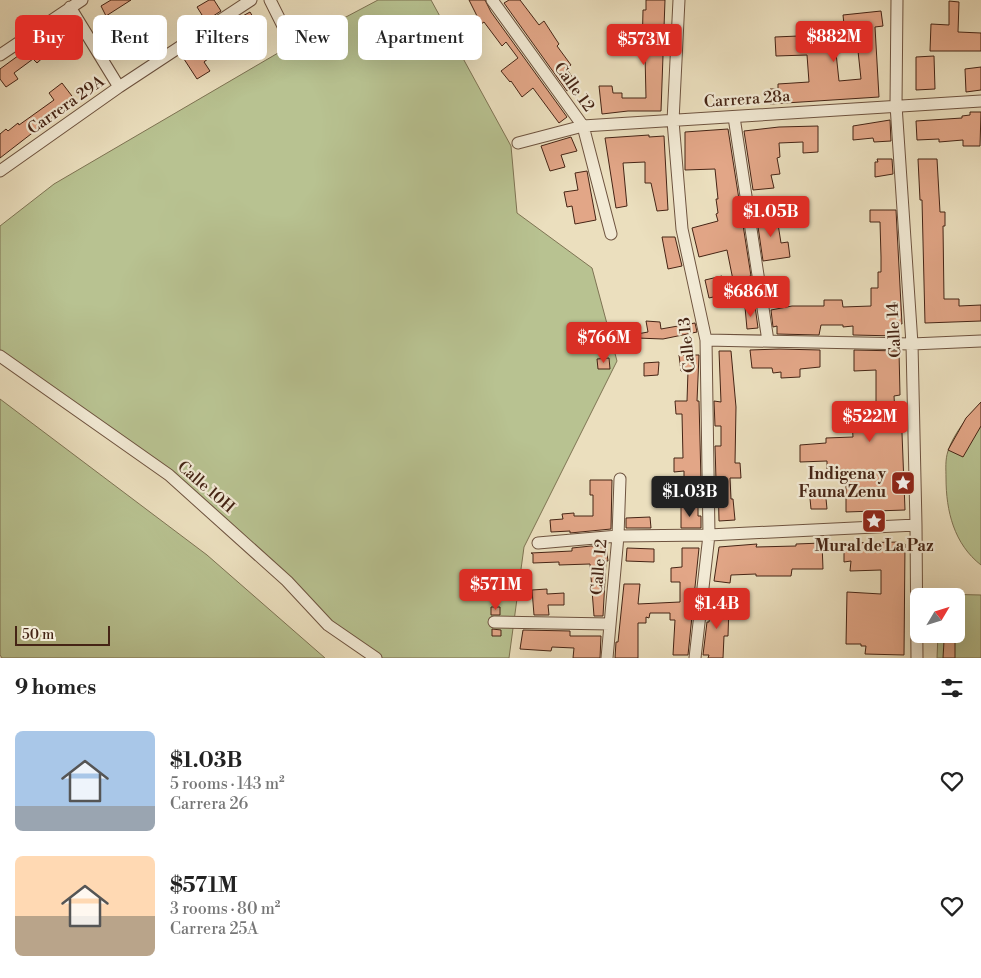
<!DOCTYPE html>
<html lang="en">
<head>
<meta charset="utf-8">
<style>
	body { margin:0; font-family:"Libre Bodoni",serif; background:#f6f6f6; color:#222; height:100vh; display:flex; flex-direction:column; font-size:19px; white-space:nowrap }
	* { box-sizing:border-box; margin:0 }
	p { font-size:16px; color:#767676 }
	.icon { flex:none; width:28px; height:28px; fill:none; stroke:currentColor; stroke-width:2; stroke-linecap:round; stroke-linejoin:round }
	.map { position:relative; height:658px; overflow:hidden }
	.drawer { display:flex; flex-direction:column; background:#fff; flex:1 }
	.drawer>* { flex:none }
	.banner { position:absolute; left:15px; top:15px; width:500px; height:45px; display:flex; gap:10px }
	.needle { width:32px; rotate:52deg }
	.tools { position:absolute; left:910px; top:588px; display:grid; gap:10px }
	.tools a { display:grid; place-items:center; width:55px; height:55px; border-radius:8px; background:#fff; box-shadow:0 5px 20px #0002; font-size:25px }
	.scale { position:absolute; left:15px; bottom:12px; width:95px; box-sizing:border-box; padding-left:5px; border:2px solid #452415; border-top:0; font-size:14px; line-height:18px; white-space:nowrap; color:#452415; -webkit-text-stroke:4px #f2ead5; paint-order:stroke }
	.price { position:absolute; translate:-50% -42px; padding:0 11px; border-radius:5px; background:#d93025; color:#fff; font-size:16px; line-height:32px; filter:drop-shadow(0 1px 2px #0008) }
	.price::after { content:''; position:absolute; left:50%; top:30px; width:15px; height:11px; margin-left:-8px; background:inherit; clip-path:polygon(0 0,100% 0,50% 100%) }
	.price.on { background:#222; color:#fff }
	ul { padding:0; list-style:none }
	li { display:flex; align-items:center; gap:15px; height:125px; padding:0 15px }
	li span { display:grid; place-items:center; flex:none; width:140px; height:100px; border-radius:8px; color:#555 }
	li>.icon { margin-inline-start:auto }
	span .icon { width:60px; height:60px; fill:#fffc; stroke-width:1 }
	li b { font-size:21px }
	h2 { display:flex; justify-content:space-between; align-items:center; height:60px; padding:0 15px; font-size:21px }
	.pill { padding:0 18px; border-radius:8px; background:#fff; box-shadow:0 5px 20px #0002; font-size:18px; line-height:45px }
	.pill.on { background:#d93025; color:#fff }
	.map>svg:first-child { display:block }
</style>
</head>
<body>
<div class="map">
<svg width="981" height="658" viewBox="0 0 981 658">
	<rect width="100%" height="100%" fill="#ebdfbe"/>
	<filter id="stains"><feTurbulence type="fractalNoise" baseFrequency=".004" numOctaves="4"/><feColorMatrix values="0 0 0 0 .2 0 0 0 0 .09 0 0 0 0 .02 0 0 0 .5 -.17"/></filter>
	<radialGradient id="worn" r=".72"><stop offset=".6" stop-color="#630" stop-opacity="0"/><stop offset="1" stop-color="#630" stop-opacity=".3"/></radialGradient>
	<!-- green -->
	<path fill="#b8c291" stroke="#7e7353" d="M378 0H431L511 146 517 213 592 268 617 361 524 547 509 658H381L330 622 171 471 0 352V226L54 184 278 53Z
		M0 399 207 555 325 658H2L0 655Z
		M981 404V565C954 544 946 511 946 478 946 469 945 460 948 451 952 437 969 413 981 404Z
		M939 594 981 595V658H937L938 634H956V596H939Z"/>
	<!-- building -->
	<path fill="#e2a687" stroke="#452415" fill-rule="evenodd" d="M111 0H131L106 16 101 6Z
		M209 0H214L221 11 191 30 188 24 202 15 197 7Z
		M469 0H485L491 12 567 117 559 123 533 88 522 97 511 81 510 82 501 71 518 58 506 42 502 46 484 22 481 24Z
		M509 0H520L539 25 544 21 555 38 559 44 557 46 571 65 566 68 577 84 567 91 504 3Z
		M646 0H665L661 111H628L602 114 599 86H612L613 93H622V98H646L645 54H642L643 10H646Z
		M949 1 959 2 958 32 981 33V51H930L931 24 949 25Z
		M881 11 883 26 875 27 879 97 770 104V89H778V84L809 82 807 55 776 56 775 37 845 34 843 15ZM858 51 861 79 839 81 836 53Z
		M250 12 261 30 253 35 251 31 237 40 233 34 206 53 209 58 204 62 210 71 197 79 182 56 228 24Z
		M63 22 70 31 61 38 54 28Z
		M127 36 132 47 118 53 114 43Z
		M38 39 48 53 37 63 33 59 14 73 18 79 6 87 0 79V69L26 50 24 49Z
		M934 56 935 89 916 90V57Z
		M981 67V90L966 92 965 69Z
		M62 83 75 100 0 158V134L6 129 8 131 18 123 19 125 54 100 49 93Z
		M970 112H981L980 146H963V140L939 142V139L917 140 916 121 962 118V116L970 115Z
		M890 120 891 141 874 142 873 138 853 140V126Z
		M818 126V152L803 153V142L779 143 780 157 777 158 780 174 771 175 774 188 753 190 744 131 779 127Z
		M728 129 751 276 733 280 727 250 699 257 692 228 718 221 716 214 718 213 716 199H718L715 169 685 170V132Z
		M649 135V137L664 136 668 210 657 211 651 183H645V162L623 163 627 206 616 208 605 138Z
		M571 137 577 151 561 155 565 167 550 171 541 146Z
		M877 159H892L893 174 875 177V162H878Z
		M918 159H937L940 212H945V226H943L944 299H959V306L981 305V321L925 323 922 200H920Z
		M587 171 596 220 575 224 572 206 567 207 564 192 578 190 575 173Z
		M771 210 774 224H778L781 243 788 242 790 257 763 261 756 213Z
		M870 210H896L902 324H898V336L853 335V326L843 327V325H821L819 335 777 334V326L773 327 771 310 792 306H824V300H842L843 307 871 306V288H878V272H881V257L880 222H870Z
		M662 237H675L682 266 668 269Z
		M722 276 726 294 709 298 705 280Z
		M755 306 758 328 747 329 745 307Z
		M646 321 660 322 661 329 695 323 697 332 663 339 637 338V334L648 332Z
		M779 349 820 350V367L800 369V377L781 378V372L773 373 772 368H752L750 350Z
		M854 350 899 351 900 395 894 396 896 428H900L902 433 905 510 846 512V470L827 471V461L800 462V445L826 443V438L853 437 851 406 876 405V370L854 371Z
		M719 351H731L736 407 735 463H740L741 478H730L731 499H733L735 520 719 521 718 480H716L715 446H721V426H715L714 401 721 402Z
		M679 355H699L697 401H699L701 481H698V488H684V471L674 472V458H683L682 414H676L675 401H687L688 371H681Z
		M609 358 610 369H598L597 359Z
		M659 362 658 375 644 376V363Z
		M981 402V426L963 457 948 450 966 418Z
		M590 480H612L611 529 570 533V531L551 532 550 520 563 519 562 514 574 513V516H593V495H590Z
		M809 488H825L827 509H811Z
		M681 507H698V516H701V528H681Z
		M650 517 651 528H626V518Z
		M901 542 905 544 904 655 865 654 866 646H861V644H846L847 592 881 594V570L850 571 851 561 844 562V543Z
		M822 543 823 569H792L791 576H756V574L731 575 730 583 714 581 719 547 757 544 756 547 796 546V544Z
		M591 546 606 547 608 561H606L603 616H594L590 564 559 565V562L533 563V554L531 553 572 551V548Z
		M627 548 654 549V562L626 561Z
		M682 548H699L688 655H673L675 620H670V613H650L649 618 646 617V623H638V658H615L616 642H618L624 584H640L638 604 680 602V582H671V568L682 567Z
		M547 589V594L564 593V605H548L549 615H534L532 590Z
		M711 602 729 604 728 636H724L723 658H708L709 655H703L707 622H709Z
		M491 607H500V615H491Z
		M492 629 501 630V636H492Z
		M523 630 570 631V636H601L600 658H573L574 648 552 647 551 651 520 649Z
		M944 641H955V658H943Z"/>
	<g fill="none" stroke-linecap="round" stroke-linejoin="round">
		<defs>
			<path id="minor" d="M270 0 287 34
				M492 0 583 126 611 234
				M679 0 673 121 682 229 706 340 709 535 695 658
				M897 0 896 105 912 344 916 525 917 658
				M70 7 119 87
				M0 55 82 0
				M734 117 768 341
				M518 143 583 126 981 101
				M0 171 119 87 251 0
				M706 340 912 344 981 341
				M0 356 169 475 287 581 328 625 376 658
				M538 543 618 536 709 535 916 525
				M494 622 610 624
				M607 658 618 536 620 479"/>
		</defs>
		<!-- minor casing -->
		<use href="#minor" stroke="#6e533f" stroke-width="13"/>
		<!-- minor -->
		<use href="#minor" stroke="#f2ead5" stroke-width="11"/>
	</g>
	<!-- icons -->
	<defs>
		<symbol id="sight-square" viewBox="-11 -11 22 22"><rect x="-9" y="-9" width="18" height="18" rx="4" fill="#8f2418" stroke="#f2ead5"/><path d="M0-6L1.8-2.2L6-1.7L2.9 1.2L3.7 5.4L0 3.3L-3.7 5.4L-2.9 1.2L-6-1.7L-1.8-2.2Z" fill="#fff"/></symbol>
	</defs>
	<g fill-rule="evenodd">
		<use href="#sight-square" x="889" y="469" width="28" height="28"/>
		<use href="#sight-square" x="860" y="507" width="28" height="28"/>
	</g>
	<g text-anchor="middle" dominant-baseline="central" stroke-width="4.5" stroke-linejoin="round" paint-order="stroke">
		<!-- street labels -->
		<g font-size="16" fill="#452415" stroke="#f2ead5">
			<text transform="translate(574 87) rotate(54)">Calle 12</text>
			<text transform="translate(747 99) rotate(-4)">Carrera 28a</text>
			<text transform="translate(66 105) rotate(-35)">Carrera 29A</text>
			<text transform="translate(894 330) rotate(-93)">Calle 14</text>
			<text transform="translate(687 345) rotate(-96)">Calle 13</text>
			<text transform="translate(206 487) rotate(41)">Calle 10H</text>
			<text transform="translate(599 567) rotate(-85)">Calle 12</text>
		</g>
		<!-- poi labels -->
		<g font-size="16" font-weight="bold" fill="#452415" stroke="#f2ead5" text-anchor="end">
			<text x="886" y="474">Indigena y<tspan x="886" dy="18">Fauna Zenu</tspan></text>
			<text x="874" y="546" text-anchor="middle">Mural de La Paz</text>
		</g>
	</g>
	<rect width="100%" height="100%" filter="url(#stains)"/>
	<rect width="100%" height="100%" fill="url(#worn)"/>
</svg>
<div class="tools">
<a><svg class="needle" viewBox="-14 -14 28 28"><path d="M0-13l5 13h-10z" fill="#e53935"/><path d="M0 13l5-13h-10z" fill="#767676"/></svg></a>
</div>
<div class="scale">50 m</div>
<b class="price" style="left:834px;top:63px">$882M</b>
<b class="price" style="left:644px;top:66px">$573M</b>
<b class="price" style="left:771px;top:238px">$1.05B</b>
<b class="price" style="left:751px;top:318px">$686M</b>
<b class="price" style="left:604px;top:364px">$766M</b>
<b class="price" style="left:870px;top:443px">$522M</b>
<b class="price on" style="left:690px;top:518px">$1.03B</b>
<b class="price" style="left:496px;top:611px">$571M</b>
<b class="price" style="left:717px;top:630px">$1.4B</b>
<div class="banner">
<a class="pill on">Buy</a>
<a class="pill">Rent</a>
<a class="pill">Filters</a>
<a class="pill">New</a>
<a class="pill">Apartment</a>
</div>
</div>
<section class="drawer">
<h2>9 homes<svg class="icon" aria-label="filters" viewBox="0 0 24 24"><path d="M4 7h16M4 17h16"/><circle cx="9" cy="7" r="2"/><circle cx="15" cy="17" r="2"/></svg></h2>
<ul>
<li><span style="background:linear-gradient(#a9c7e8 75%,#9aa5b1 0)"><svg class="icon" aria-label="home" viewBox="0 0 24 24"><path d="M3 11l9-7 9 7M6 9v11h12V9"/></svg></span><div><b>$1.03B</b><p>5 rooms · 143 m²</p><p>Carrera 26</p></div><svg class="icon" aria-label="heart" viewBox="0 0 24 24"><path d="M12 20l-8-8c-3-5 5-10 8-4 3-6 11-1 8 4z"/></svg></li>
<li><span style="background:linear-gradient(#ffd9b3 60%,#b9a48a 0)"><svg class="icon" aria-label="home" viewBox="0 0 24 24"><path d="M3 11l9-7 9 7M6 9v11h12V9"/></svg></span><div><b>$571M</b><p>3 rooms · 80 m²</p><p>Carrera 25A</p></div><svg class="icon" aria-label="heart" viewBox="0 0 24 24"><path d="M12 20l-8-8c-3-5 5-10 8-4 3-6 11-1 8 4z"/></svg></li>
</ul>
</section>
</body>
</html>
